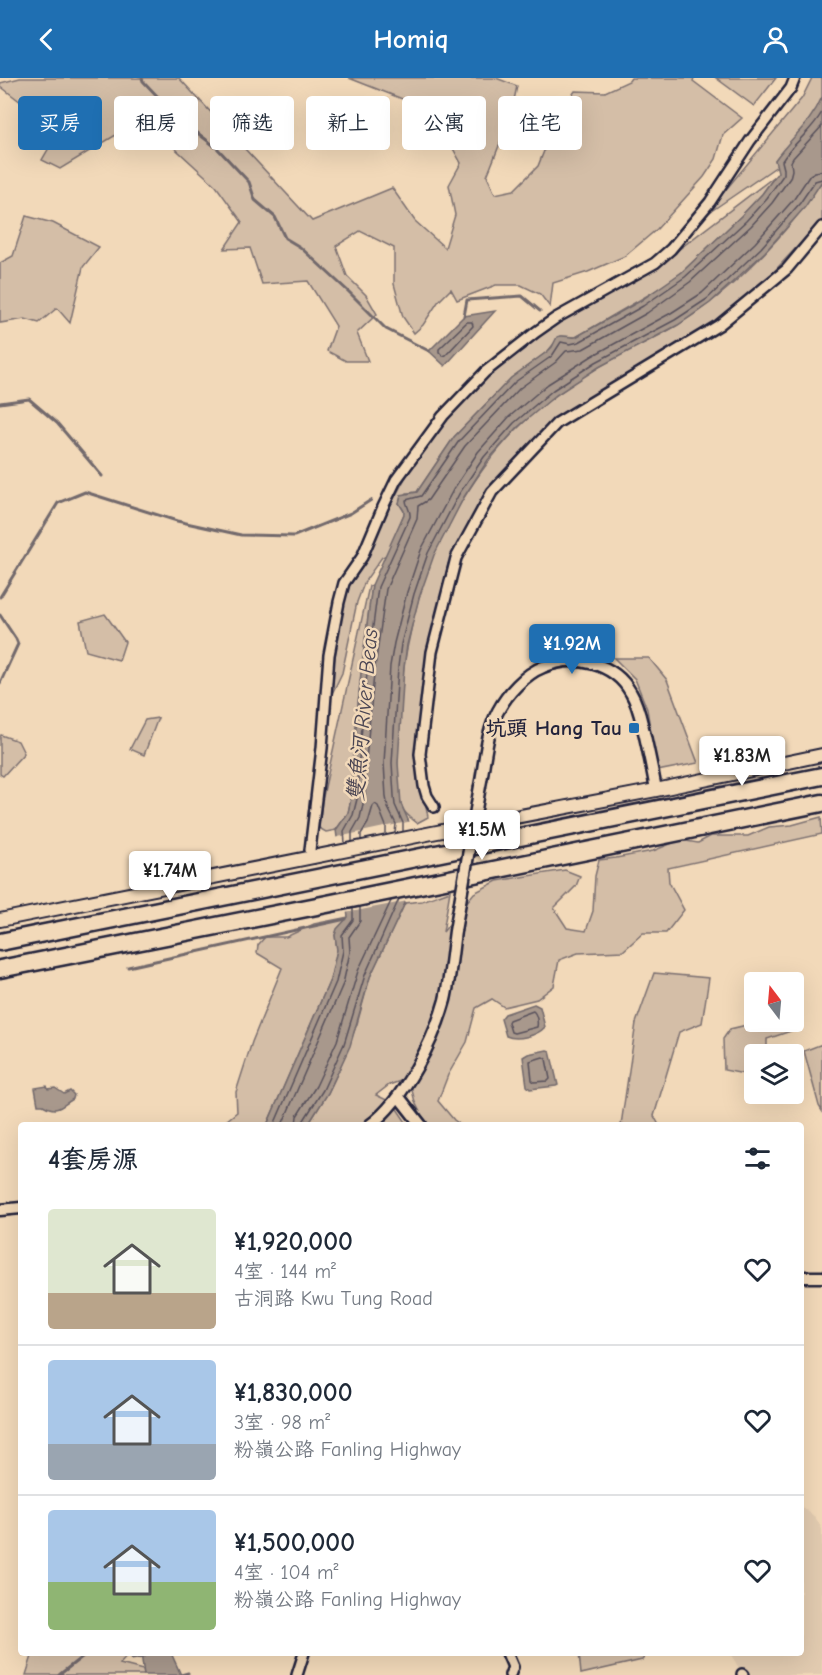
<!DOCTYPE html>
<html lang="zh">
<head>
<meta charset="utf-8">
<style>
	body { margin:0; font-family:"Comic Neue","LXGW WenKai TC",sans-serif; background:#f6f6f7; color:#1f2937; height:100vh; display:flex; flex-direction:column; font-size:22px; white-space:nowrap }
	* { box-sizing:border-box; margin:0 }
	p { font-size:20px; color:#747a83 }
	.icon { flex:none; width:33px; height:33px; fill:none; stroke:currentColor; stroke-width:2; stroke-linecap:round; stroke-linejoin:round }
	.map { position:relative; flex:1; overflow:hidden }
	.sheet { position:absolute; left:18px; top:1044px; width:786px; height:534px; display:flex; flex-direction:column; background:#fff; border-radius:6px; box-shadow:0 6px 24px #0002 }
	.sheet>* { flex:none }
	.hud { position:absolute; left:18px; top:18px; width:786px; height:54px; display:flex; gap:12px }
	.needle { width:39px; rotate:344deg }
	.buttons { position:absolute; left:744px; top:894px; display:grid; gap:12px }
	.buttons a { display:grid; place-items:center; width:60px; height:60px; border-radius:6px; background:#fff; box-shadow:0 6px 24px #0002; font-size:30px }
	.price { position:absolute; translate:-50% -51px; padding:0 14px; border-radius:6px; background:#fff; color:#222; font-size:20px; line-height:39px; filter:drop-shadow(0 2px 3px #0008) }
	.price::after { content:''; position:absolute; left:50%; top:36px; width:18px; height:14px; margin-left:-9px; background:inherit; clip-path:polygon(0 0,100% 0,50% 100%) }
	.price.active { background:#1f6fb2; color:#fff }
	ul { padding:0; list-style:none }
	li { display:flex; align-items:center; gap:18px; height:150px; padding:0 30px }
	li+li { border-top:2px solid #e0e1e3 }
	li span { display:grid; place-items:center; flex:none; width:168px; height:120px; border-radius:6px; color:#555 }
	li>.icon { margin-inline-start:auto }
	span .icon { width:72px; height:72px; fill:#fffc; stroke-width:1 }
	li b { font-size:26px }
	h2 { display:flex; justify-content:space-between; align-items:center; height:72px; padding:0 30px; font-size:26px }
	.tag { padding:0 21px; border-radius:6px; background:#fff; box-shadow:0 6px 24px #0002; font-size:21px; line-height:54px }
	.tag.active { background:#1f6fb2; color:#fff }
	header { display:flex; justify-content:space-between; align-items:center; height:78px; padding:0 30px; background:#1f6fb2; color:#fff; font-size:27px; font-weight:800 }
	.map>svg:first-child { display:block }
</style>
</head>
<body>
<header><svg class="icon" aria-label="back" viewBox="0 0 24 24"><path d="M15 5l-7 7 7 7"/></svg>Homiq<svg class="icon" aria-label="person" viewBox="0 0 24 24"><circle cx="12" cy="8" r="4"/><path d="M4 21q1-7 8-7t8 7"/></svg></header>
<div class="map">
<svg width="822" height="1597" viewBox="0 0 822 1597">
	<rect width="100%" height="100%" fill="#f2d9b9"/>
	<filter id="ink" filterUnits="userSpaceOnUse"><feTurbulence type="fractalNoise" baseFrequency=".0167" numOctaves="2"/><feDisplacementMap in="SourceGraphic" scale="12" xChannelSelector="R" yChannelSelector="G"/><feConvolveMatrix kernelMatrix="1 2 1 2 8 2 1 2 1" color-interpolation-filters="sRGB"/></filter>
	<g filter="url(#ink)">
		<!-- built -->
		<path fill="#e2cbb0" d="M801 1428 815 1439 822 1451V1597H743L730 1575H801Z"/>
		<!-- green -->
		<path fill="#d4bea7" stroke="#7b7071" stroke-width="1.5" d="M20 0H179L312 143 392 110 415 143 445 170 455 137 449 107 461 85 440 47 438 35 349 0H496L517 8C511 40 499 68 487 98L495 116 514 112 538 88 558 38 575 13 605 14 629 3 631 0H694L693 3 742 40 723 57 716 81 704 99 657 151 625 178 588 194 553 205 550 229 540 216 521 207H496L457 222 451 211 438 224 423 247 414 255 403 239 394 206V170L360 153 336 168 347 198 366 217 377 236 357 255 368 283H346L327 273 336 248 308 203 262 206 250 170 224 171 242 144 216 108 168 64 119 55 60 91 42 82 57 56 46 49 39 38 0 8V5Z
			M716 0H776L754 28Z
			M812 0H822C822 6 822 14 822 20 816 45 789 62 775 82L777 88 704 138 802 20Z
			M775 98 762 116 741 138 682 194 662 209 576 259 560 258 548 273 511 300 454 359 417 414 407 415 399 425 404 433V436L387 477 382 479 365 503 357 524 342 595 329 622 340 542 348 508 365 484 388 432 409 393 433 358 454 331 481 302 519 270 565 239 624 209 657 188Z
			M822 103V142L767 201 720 243 551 343 489 410 448 486 424 596 416 674 428 739 417 745C412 741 407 737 404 733 393 714 399 652 401 629 402 608 403 587 408 566 413 539 423 500 434 475 463 414 502 355 558 316 576 303 596 290 615 280 636 268 659 259 679 246 733 213 788 155 822 103Z
			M26 138 53 145 99 169 83 189 70 245 57 230 39 245 25 241 0 245V185L13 178Z
			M372 507 361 595 352 692V716L348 735 336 752 326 754 319 750 322 723 369 508Z
			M105 536 125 564 119 582 86 573 80 543Z
			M614 580H649L667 602 698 685 657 693 647 631 635 601Z
			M158 640 144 677 130 671 145 642Z
			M1 657 18 663 24 675 3 698 0 696V659Z
			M821 739 822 756 668 790 669 804 684 832 666 855H643L623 873 578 875 559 882 554 908 537 921 504 929 492 921 476 930 467 964 448 997 438 1023 454 1042 461 1047H428L426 1046 415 1024 409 1000 389 1007 376 1017 393 1025 408 1047H308L328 1015 339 992 357 946 370 899 405 825 422 823 450 813 443 854 474 815 497 803 565 792 580 798 576 808 554 830 567 850 586 853 593 833 595 798 599 782 616 780 653 773 680 762 698 765 711 758H748L769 749 792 747Z
			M348 839 335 857 337 872 330 902 267 1047H221L237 1034 236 1014 252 964 282 890 257 875 258 867 265 859H286L314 846Z
			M654 895 709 900 702 945 679 954 654 1038 659 1047H621L636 945Z
			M799 933 791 953 767 961V976H754V998L724 992 723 961 730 951 759 944H794V934Z
			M822 966V1033L819 1028 804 973Z
			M33 1575H130L120 1586 143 1592 144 1597H26Z
			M579 1575H648L642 1582 581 1596Z"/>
		<!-- water -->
		<path fill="#a8988c" stroke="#72696c" stroke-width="1.5" d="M822 19V103L805 129 765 174 710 225 678 247 599 289 556 317 518 349 488 382 464 419 434 477 419 520 407 567 404 589 398 685 401 726 409 744 405 825 370 899 350 968 328 1015 308 1047H267L330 902 337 872 335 857 337 851 348 839 336 752 348 735 352 716V692L361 595 372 507 404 436V433L399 425 401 417 417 414 454 359 511 300 548 273 552 269 557 259C563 256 569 260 576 259L640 223 682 194 741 138 762 116 778 94 775 82C792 58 810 47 822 19Z
			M495 233 445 288 429 273 464 238Z
			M534 926 540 929 545 949C537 958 517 963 506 958L501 941 505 936Z
			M547 972 550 973 558 1007 556 1008 530 1011 527 1008 523 979 528 976Z
			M47 1008 48 1011 55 1010 64 1016 70 1013 74 1017 73 1021C61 1028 58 1036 43 1027H38L35 1010Z
			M141 1575H171L181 1597H144Z"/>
		<!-- pier -->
		<path fill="#f2d9b9" d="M412 743 408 823 345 835 335 760 338 759Z"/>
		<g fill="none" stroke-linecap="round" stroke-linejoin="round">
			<!-- shore -->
			<path stroke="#58515b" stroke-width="1.5" d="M467 244H472L473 248 446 277 443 278 439 274V271Z
				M403 753V745L395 727 394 718 392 685 398 589 401 566 414 516 428 475 459 416 484 379 514 345 553 312 596 284 675 242 707 221 761 170 800 125 815 103 822 101
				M395 755 396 746 388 730 386 719 384 685 390 588 394 565 407 514 421 472 453 412 478 374 509 339 548 306 592 278 671 235 702 215 755 165 794 121 810 97 815 94 822 93
				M361 762V756L368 745 373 728 375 726 378 728 386 748V757
				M352 763V754L360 740 365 717V692L374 596 386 511 417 441 418 428 428 422 465 368 484 348 520 310 556 284 566 273 583 271 647 235 690 204 751 148 772 125 790 100 792 92 791 84 793 80 822 48
				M345 765 344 753 353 737 358 717V692L367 595 378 509 410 439C411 432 406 428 406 422L421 418 459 363 515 304 552 278 561 264 570 266 579 264 643 228 685 199 746 143 767 120 784 96V91L782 83C793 65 812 53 822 34
				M533 933C537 936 538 945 537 949L514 955 511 954 508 944 509 942Z
				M543 979 546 981 550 1001 548 1003 534 1004 532 1002 530 983Z
				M274 1047 336 904 343 873 342 857 353 842V831
				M282 1047 343 906 350 874 349 859 360 843V829
				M296 1047 297 1038 316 1008 337 963 358 893 391 823
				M303 1047 304 1042 323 1012 344 966 365 897 399 821"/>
			<!-- stream -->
			<path stroke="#72696c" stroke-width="3" d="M142 0 143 3 178 40 217 70 249 104 255 122 275 139 285 160 300 169 349 214 386 251 429 273
				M464 238 467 222 522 218 540 233
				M0 325 29 321 57 345 102 398
				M0 519 58 425 85 414 177 443 241 457 294 458 351 435 371 422
				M0 537 16 561 18 566 0 605
				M128 889 346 841
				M127 1575 132 1581 143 1579
				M59 1597 87 1575
				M181 1597 188 1595"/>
			<defs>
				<path id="minor" d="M434 729 427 718 424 708 420 676 432 574 456 480 492 414 557 345 719 247 787 191 822 149
					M313 780 310 772 322 670 329 577 339 524 344 505 362 479 383 429 396 402 443 338 485 294 536 254 556 240 655 185 671 171 710 124 750 63 791 10 795 0
					M507 1575 513 1589 510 1597
					M742 1596 743 1597
					M297 1597 304 1575"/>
				<path id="tertiary" d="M480 708C485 684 486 655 498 633 507 616 525 596 543 589 574 576 614 584 631 615 639 628 641 643 645 658 649 676 653 694 656 712
					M399 1019 421 1047
					M370 1047C404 1022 434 962 445 922 450 900 452 876 455 853
					M0 1132 21 1130
					M801 1199H822"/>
				<path id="secondary" d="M0 842 432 755 656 712 822 677"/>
				<path id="motorway" d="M0 864 822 698
					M0 891 327 826 822 725"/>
			</defs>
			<!-- minor casing -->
			<use href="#minor" stroke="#22223b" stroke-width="14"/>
			<!-- tertiary casing -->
			<use href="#tertiary" stroke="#22223b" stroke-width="15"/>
			<!-- secondary casing -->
			<use href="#secondary" stroke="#22223b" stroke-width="16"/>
			<!-- motorway casing -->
			<use href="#motorway" stroke="#22223b" stroke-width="21"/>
			<!-- minor -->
			<use href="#minor" stroke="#f2d9b9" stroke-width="9"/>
			<!-- tertiary -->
			<use href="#tertiary" stroke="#f2d9b9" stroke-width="10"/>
			<!-- secondary -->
			<use href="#secondary" stroke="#f2d9b9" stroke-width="12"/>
			<!-- motorway -->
			<use href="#motorway" stroke="#f2d9b9" stroke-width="16"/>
			<defs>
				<path id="tertiary-bridge" d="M455 853 480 708"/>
			</defs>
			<!-- tertiary-bridge casing -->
			<use href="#tertiary-bridge" stroke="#22223b" stroke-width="15" stroke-linecap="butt"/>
			<!-- tertiary-bridge -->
			<use href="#tertiary-bridge" stroke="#f2d9b9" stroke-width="10"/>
		</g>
	</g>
	<!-- markers -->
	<rect fill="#1f6fb2" stroke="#f2d9b9" stroke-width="2" x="628" y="644" width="12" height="12" rx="3"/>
	<g text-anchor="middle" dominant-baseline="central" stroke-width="5" stroke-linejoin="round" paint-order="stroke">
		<!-- poi labels -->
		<g font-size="21" font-weight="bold" fill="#22223b" stroke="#f2d9b9" text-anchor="end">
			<text x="622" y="650">坑頭 Hang Tau</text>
		</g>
		<!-- water labels -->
		<g font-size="22" font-style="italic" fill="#4a4553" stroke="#f2d9b9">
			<text transform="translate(363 637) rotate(-85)">雙魚河 River Beas</text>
		</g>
	</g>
</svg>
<div class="buttons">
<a><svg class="needle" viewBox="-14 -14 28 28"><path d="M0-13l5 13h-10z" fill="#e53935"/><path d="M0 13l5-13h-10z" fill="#747a83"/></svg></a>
<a><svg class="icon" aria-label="layers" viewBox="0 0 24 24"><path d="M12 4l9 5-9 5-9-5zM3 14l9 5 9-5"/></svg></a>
</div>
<b class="price active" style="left:572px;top:597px">¥1.92M</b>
<b class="price" style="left:742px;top:709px">¥1.83M</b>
<b class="price" style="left:482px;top:783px">¥1.5M</b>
<b class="price" style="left:170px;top:824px">¥1.74M</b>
<div class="hud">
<a class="tag active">买房</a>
<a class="tag">租房</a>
<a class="tag">筛选</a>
<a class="tag">新上</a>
<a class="tag">公寓</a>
<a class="tag">住宅</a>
</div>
<section class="sheet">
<h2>4套房源<svg class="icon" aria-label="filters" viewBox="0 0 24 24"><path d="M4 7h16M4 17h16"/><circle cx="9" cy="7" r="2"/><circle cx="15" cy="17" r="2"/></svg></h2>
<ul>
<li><span style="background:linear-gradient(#dfe7d0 70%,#b9a48a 0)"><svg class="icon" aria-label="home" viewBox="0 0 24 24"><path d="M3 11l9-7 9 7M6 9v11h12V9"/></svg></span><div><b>¥1,920,000</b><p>4室 · 144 m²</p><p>古洞路 Kwu Tung Road</p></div><svg class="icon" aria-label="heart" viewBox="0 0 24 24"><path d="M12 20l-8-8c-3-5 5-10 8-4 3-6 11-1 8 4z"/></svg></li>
<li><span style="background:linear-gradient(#a9c7e8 70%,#9aa5b1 0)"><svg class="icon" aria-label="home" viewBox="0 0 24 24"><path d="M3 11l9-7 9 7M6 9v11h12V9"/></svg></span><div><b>¥1,830,000</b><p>3室 · 98 m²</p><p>粉嶺公路 Fanling Highway</p></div><svg class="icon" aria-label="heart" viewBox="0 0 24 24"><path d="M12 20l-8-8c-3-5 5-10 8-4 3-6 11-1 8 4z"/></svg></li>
<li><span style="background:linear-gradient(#a9c7e8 60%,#8fb573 0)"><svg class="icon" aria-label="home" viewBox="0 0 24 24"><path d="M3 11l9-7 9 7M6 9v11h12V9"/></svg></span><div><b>¥1,500,000</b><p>4室 · 104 m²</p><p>粉嶺公路 Fanling Highway</p></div><svg class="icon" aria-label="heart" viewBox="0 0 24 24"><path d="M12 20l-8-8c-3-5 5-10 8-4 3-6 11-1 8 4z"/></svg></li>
</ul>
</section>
</div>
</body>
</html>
